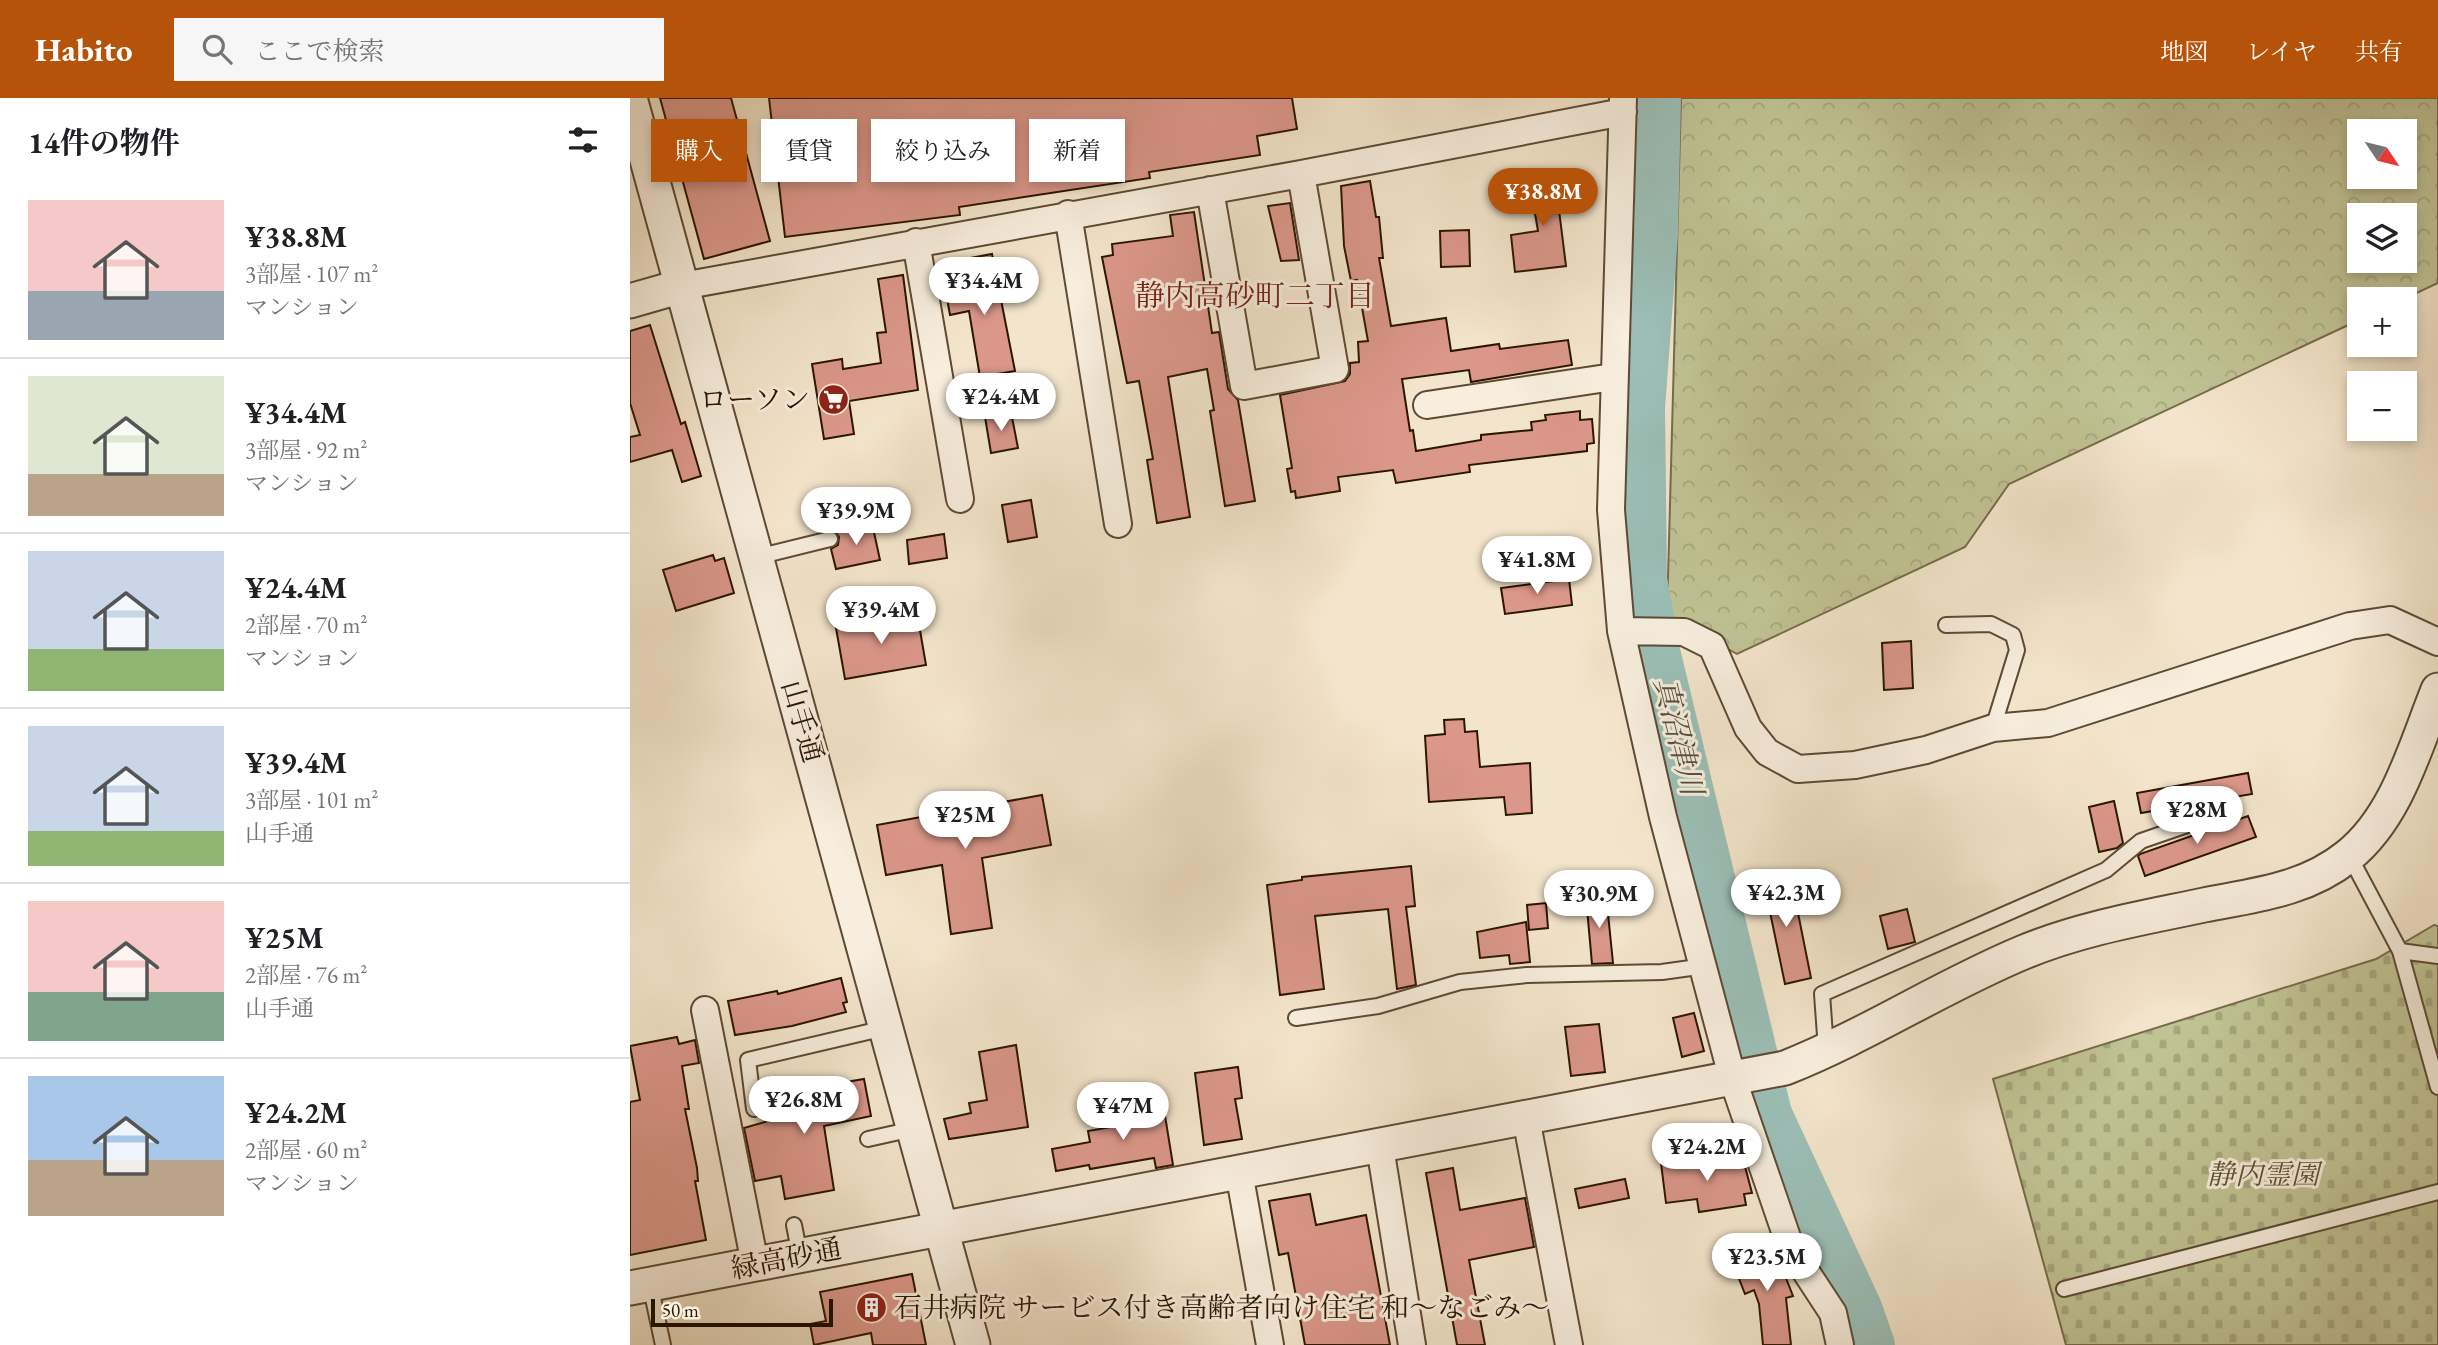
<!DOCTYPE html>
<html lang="ja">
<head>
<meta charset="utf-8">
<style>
	body { margin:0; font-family:"EB Garamond","Noto Serif JP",serif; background:#f6f6f6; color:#202124; height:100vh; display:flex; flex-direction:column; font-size:26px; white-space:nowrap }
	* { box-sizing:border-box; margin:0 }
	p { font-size:23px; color:#757577 }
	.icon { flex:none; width:38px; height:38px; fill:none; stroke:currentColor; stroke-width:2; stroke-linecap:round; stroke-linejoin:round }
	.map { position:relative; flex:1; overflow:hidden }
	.panel { display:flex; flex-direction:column; background:#fff; width:630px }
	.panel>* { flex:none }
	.top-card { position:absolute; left:21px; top:21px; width:665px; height:63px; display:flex; gap:14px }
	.needle { width:46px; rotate:125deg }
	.fabs { position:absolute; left:1717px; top:21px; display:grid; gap:14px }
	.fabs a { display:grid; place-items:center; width:70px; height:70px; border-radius:0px; background:#fff; box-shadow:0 4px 10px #0003; font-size:35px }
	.scale { position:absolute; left:21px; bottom:18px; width:182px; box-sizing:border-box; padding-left:7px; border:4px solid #2c1600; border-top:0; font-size:19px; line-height:24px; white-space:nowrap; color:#2c1600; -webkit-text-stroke:5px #f7eedd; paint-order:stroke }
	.price { position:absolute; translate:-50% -60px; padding:0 16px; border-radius:24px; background:#fff; color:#222; font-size:23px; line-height:46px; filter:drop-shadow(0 2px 4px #0008) }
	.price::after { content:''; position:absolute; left:50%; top:42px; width:21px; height:16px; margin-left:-10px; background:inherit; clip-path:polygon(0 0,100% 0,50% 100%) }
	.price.current { background:#b45309; color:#fff }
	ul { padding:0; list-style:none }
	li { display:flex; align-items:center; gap:21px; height:175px; padding:0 28px }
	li+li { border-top:2px solid #e0e0e0 }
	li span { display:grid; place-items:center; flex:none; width:196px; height:140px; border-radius:0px; color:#555 }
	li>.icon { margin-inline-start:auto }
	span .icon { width:84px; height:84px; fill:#fffc; stroke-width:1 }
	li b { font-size:30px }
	h2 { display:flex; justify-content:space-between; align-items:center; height:84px; padding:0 28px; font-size:30px }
	.pill { padding:0 24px; border-radius:0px; background:#fff; box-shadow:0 4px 10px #0003; font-size:24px; line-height:63px }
	.pill.current { background:#b45309; color:#fff }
	header { display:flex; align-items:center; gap:42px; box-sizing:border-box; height:98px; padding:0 35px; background:#b45309; color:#fff }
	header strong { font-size:33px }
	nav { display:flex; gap:38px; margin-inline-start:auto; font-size:24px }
	.search { width:490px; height:63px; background:#f6f6f6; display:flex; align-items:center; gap:18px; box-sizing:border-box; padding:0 24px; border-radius:0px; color:#757577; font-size:26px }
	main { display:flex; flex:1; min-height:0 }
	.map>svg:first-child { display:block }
</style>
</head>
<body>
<header>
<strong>Habito</strong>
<div class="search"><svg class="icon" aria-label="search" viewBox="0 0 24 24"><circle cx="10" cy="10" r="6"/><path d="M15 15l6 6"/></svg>ここで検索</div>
<nav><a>地図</a><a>レイヤ</a><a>共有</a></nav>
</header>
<main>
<section class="panel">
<h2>14件の物件<svg class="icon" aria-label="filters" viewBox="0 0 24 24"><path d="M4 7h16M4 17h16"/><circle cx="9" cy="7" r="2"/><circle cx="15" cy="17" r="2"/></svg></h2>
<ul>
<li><span style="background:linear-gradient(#f6c9c9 65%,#9aa5b1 0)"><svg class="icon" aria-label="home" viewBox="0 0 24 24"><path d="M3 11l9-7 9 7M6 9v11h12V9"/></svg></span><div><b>¥38.8M</b><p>3部屋 · 107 m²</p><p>マンション</p></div></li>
<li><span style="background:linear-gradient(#dfe7d0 70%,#b9a48a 0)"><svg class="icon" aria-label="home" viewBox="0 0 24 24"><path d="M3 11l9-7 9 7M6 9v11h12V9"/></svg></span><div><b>¥34.4M</b><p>3部屋 · 92 m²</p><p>マンション</p></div></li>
<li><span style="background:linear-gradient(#c9d6e8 70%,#8fb573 0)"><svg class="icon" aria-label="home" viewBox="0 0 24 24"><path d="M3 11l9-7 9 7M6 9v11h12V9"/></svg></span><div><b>¥24.4M</b><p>2部屋 · 70 m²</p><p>マンション</p></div></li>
<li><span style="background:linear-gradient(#c9d6e8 75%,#8fb573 0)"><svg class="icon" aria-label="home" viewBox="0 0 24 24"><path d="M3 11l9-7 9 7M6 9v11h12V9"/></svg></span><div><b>¥39.4M</b><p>3部屋 · 101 m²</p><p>山手通</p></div></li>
<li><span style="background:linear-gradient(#f6c9c9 65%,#7fa58c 0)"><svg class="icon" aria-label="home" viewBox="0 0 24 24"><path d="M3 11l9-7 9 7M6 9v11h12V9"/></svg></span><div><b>¥25M</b><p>2部屋 · 76 m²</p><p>山手通</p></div></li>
<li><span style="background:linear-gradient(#a9c7e8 60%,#b9a48a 0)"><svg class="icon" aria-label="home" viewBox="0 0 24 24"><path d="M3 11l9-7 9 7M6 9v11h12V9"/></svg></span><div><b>¥24.2M</b><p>2部屋 · 60 m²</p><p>マンション</p></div></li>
</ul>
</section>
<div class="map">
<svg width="1808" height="1247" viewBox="0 0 1808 1247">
	<defs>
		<pattern id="forest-crowns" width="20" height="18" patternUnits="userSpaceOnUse" patternTransform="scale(1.75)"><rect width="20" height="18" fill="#c0c394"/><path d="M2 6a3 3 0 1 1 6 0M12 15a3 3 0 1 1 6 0" fill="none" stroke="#a5a77e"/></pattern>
		<pattern id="cemetery-stones" width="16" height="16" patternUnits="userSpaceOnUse" patternTransform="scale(1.75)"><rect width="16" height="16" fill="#c0c394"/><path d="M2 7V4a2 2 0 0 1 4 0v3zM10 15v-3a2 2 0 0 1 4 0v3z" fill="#a5a77e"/></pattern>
	</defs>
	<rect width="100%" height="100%" fill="#f3e5cb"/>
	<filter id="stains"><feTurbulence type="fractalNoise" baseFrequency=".00286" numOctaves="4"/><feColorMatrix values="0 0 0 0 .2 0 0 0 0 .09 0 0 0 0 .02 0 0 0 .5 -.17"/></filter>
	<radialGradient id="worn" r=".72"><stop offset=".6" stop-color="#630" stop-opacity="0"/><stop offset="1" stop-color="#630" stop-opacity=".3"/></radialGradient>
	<!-- forest -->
	<path fill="url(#forest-crowns)" stroke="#766c4a" stroke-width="2" fill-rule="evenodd" d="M1051 0H1808V185L1774 201H1729V222L1379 386 1335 449 1107 556 1037 517ZM1729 33H1774V79H1729ZM1729 117H1774V163H1729Z"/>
	<!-- cemetery -->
	<path fill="url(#cemetery-stones)" stroke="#766c4a" stroke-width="2" d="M1804 827 1808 828V1247H1436L1363 981 1746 861Z"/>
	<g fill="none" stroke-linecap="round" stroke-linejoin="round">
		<!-- river -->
		<path stroke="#9bbfb7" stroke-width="44" d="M1029 0 1026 136 1013 310 1015 481 1028 553 1140 1016 1230 1210 1243 1247"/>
	</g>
	<!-- building -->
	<path fill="#db978a" stroke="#2c1600" stroke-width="2" d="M30 0H101L140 143 74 161Z
		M139 0H662L667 31 627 38 630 57 519 74 520 80 329 109 330 117 155 139Z
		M935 77 936 103 928 104 936 168 885 174 881 137 908 133 899 80Z
		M740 83 746 119H749L753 160H749L761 228 816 220 821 253 869 246 870 251 938 242 942 267 841 284 839 272 772 281 780 333 783 332 786 353 851 342V337L902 332 901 324 916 322 915 317 950 313V322L962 321 964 345 957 346V353L839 367 840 374 766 385 763 372 708 379 710 393 666 400 665 393 661 394 657 371 662 370 650 297 715 283 720 276V265L729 264 728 244 738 243 727 182 721 183 714 148 711 88Z
		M660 105 669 162 651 163 638 108Z
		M564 114 582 235 589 234 598 291 608 302 625 403 595 408 580 313 584 312 577 271 538 279 560 419 527 425 517 362 523 361 509 283 497 285 472 159 483 157 482 146 543 138 540 117Z
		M839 132 840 168 811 169 810 133Z
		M362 156 385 273 350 279 339 213 320 217 315 189 344 184 340 160Z
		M273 177 288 292 219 303 224 336 194 341 182 266 212 261 213 271 251 265 247 235 256 234 248 181Z
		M20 227 51 326 55 324 71 378 52 384 42 352 0 364V339L10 337 0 305V233Z
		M381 314 388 350 361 355 355 319Z
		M401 402 407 439 378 444 372 407Z
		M242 425 250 462 206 471 201 451 208 447 209 439 205 433Z
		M314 436 317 460 279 466 277 442Z
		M83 457 85 463 94 460 104 495 46 513 33 472Z
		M939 481 942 507 875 516 871 490Z
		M287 515 296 567 215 581 206 530Z
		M1281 543 1283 590 1254 592 1252 545Z
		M834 621 835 634 847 633 850 669 900 665 902 715 876 717 874 699 799 704 795 638 815 636 814 622Z
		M1618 675 1622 696 1511 715 1507 695Z
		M412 697 421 747 352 760 362 830 321 836 312 767 256 777 247 727Z
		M1484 703 1493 745 1487 750 1469 754 1459 709Z
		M1618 718 1626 739 1515 778 1508 758 1510 756Z
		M781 768 785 808 776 809 786 887 767 891 758 811 685 818 694 891 650 897 637 787 672 782V779Z
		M1161 780 1181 880 1155 886 1140 814 1135 815 1127 790Z
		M976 796 983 865 962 866 956 799Z
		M916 805 918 830 899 832 897 807Z
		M1277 811 1285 844 1258 851 1250 818Z
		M896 824 900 864 880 866 879 857 850 860 847 834Z
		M211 880 217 904 213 905 216 914 162 928 105 937 98 903 147 893 148 896Z
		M1064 915 1074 953 1052 959 1043 920Z
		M969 926 975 974 941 978 935 929Z
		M47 939 49 946 65 942 69 965 52 968 59 1011H55L67 1070 68 1083H65L76 1142 0 1157V1004L10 1002 0 948Z
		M386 947 398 1029 319 1041 314 1021 341 1015 339 1005 357 1002 349 954Z
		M608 969 612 1000 605 1001 612 1041 574 1047 565 975Z
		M234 981 241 1018 194 1028 204 1092 155 1101 151 1078 125 1083 114 1030 145 1021 140 997Z
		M531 993 543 1067 526 1070 524 1060 460 1071 459 1067 426 1073 422 1051 460 1044 458 1033 515 1023 512 995Z
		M1073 1060 1074 1067 1113 1061 1122 1095 1114 1096 1116 1107 1069 1114 1067 1101 1036 1105 1031 1065Z
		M823 1070 830 1112 895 1100 904 1149 839 1162 855 1247H827L796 1075Z
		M995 1081 999 1100 949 1110 945 1091Z
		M680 1096 686 1127 736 1117 760 1247H675L658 1155 649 1157 639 1103Z
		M1143 1147 1163 1198 1156 1200 1161 1247H1133L1129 1206 1124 1192 1115 1196 1102 1163Z
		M282 1176 296 1247H243L241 1235 184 1247 180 1226 196 1223 190 1194Z"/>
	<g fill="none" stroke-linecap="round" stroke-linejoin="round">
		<defs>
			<path id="service" d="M127 459 200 441
				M1316 527 1361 526 1383 537 1387 552 1363 630
				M1719 757 1770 853 1808 989
				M1770 853 1808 858
				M666 920 748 908 830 884 897 877 1032 874 1075 868
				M1196 951 1192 896 1476 772 1511 743 1601 712
				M124 1011 118 962 255 930
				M238 1041 283 1031
				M164 1127 170 1158
				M20 1186 33 1247
				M1434 1191 1808 1094"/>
			<path id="minor" d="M993 0 981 412 991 533 1033 719 1103 982 1161 1151 1203 1215 1210 1247
				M580 92 614 288 705 271 671 76
				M438 116 488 426
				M286 144 330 401
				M52 188 671 76 993 14
				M797 307 983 279
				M991 533 1054 534 1082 548 1118 630 1137 654 1168 671 1225 667 1296 652 1363 630 1418 625 1720 528 1760 522 1808 544
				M75 912 125 1166
				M896 1020 939 1247
				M750 1049 782 1247
				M609 1074 640 1247"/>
			<path id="tertiary" d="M0 0 343 1247
				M0 203 52 188
				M0 1190 1155 970C1238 937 1312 888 1394 854 1452 830 1513 820 1574 807 1625 797 1676 792 1718 758 1767 719 1785 649 1808 592"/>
		</defs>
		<!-- service casing -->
		<use href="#service" stroke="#5e4a33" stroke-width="18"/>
		<!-- minor casing -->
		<use href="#minor" stroke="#5e4a33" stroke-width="30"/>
		<!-- tertiary casing -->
		<use href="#tertiary" stroke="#5e4a33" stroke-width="37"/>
		<!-- service -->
		<use href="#service" stroke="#f7eedd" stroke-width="14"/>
		<!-- minor -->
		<use href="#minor" stroke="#f7eedd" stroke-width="26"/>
		<!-- tertiary -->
		<use href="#tertiary" stroke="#f7eedd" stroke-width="33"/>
	</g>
	<!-- icons -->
	<defs>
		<symbol id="supermarket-disc" viewBox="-11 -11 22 22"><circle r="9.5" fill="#8f2418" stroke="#f7eedd"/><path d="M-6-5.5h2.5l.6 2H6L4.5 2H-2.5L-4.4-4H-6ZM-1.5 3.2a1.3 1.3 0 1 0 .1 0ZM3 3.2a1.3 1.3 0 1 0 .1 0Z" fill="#fff"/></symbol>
		<symbol id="building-disc" viewBox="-11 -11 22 22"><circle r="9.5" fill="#8f2418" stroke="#f7eedd"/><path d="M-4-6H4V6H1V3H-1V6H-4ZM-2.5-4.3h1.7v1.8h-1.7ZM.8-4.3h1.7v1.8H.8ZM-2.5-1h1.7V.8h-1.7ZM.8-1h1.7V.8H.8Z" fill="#fff"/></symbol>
	</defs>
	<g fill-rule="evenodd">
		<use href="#supermarket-disc" x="186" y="284" width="35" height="35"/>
		<use href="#building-disc" x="224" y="1192" width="35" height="35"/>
	</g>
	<g text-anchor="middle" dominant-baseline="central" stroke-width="6" stroke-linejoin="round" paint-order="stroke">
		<!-- poi labels -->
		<g font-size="28" fill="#2c1600" stroke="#f7eedd" text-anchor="end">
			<text x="180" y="301">ローソン</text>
			<text x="264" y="1209" text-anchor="start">石井病院 サービス付き高齢者向け住宅 和～なごみ～</text>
		</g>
		<!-- street labels -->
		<g font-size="28" fill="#2c1600" stroke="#f7eedd">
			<text transform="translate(173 623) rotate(74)">山手通</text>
			<text transform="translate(156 1160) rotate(-11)">緑高砂通</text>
		</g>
		<!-- park labels -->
		<g font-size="28" font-style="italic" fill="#605334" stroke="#f7eedd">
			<text x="1633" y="1076">静内霊園</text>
		</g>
		<!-- neighbourhood labels -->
		<g font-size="30" fill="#7a1f14" stroke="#f7eedd">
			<text x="625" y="197">静内高砂町二丁目</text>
		</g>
		<!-- water labels -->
		<g font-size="30" font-style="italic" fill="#535140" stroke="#f7eedd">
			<text transform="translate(1049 638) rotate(76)">真沼津川</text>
		</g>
	</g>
	<rect width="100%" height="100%" filter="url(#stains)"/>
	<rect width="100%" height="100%" fill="url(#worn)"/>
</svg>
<div class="fabs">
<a><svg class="needle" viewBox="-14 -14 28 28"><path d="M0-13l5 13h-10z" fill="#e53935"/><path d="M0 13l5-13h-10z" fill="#757577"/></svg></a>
<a><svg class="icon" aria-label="layers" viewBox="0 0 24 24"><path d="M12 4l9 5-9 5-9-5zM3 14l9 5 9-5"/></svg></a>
<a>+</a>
<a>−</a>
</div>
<div class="scale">50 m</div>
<b class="price current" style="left:913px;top:130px">¥38.8M</b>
<b class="price" style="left:354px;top:219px">¥34.4M</b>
<b class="price" style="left:371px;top:335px">¥24.4M</b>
<b class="price" style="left:226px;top:449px">¥39.9M</b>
<b class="price" style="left:907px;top:498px">¥41.8M</b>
<b class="price" style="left:251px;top:548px">¥39.4M</b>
<b class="price" style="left:1567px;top:748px">¥28M</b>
<b class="price" style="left:335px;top:753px">¥25M</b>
<b class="price" style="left:1156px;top:831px">¥42.3M</b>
<b class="price" style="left:969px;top:832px">¥30.9M</b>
<b class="price" style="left:174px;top:1038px">¥26.8M</b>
<b class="price" style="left:493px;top:1044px">¥47M</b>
<b class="price" style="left:1077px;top:1085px">¥24.2M</b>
<b class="price" style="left:1137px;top:1195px">¥23.5M</b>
<div class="top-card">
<a class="pill current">購入</a>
<a class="pill">賃貸</a>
<a class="pill">絞り込み</a>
<a class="pill">新着</a>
</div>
</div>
</main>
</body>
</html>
